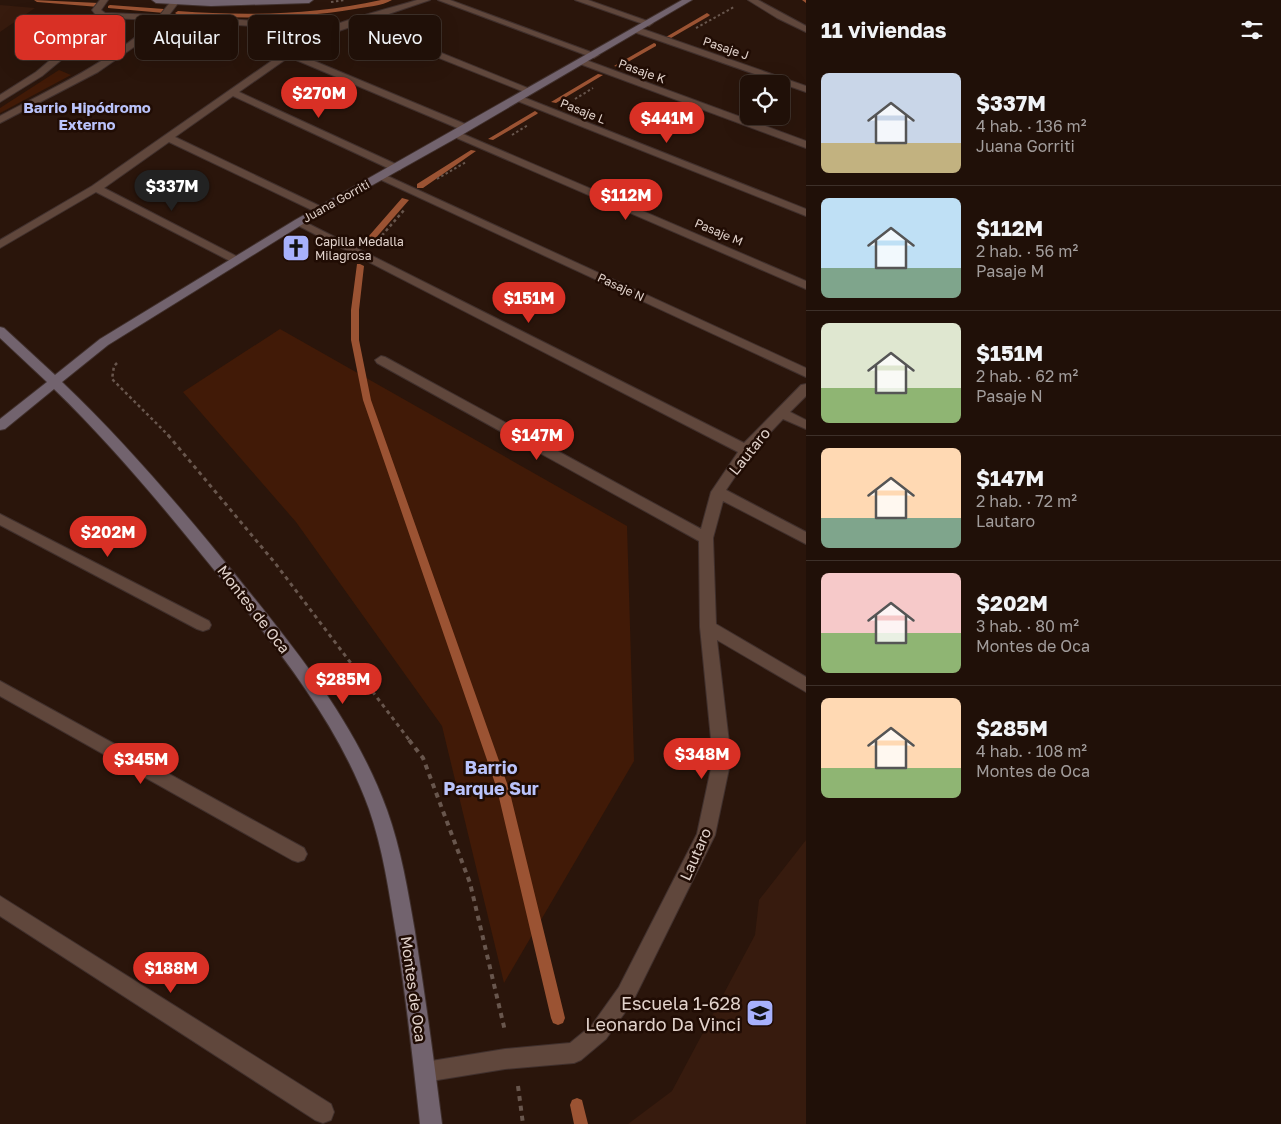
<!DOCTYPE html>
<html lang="es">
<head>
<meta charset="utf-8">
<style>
	body { margin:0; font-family:"Golos Text",sans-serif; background:#281912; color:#f1f3f6; height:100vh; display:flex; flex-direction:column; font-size:19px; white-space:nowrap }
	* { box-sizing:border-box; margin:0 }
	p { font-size:16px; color:#a29d9c }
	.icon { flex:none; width:28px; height:28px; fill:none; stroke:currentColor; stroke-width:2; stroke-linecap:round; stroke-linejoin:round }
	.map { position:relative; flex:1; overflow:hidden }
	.drawer { display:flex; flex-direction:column; background:#201008; width:475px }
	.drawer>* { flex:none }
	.hud { position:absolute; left:15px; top:15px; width:475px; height:45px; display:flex; gap:10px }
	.tools { position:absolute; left:740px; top:75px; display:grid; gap:10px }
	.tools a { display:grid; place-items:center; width:50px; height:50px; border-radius:8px; background:#201008; box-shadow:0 5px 20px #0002,0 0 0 1px #3d3029; font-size:25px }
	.price { position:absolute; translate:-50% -42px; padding:0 11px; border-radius:18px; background:#d93025; color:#fff; font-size:16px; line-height:32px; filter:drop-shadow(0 1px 2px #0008) }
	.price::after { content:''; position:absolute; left:50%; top:30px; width:15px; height:11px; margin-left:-8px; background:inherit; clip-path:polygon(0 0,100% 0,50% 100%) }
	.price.selected { background:#222; color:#fff }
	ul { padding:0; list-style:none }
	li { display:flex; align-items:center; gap:15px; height:125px; padding:0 15px }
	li+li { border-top:1px solid #3d3029 }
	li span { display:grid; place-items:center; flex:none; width:140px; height:100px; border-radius:8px; color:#555 }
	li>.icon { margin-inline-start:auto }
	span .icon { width:60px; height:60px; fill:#fffc; stroke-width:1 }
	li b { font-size:21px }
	h2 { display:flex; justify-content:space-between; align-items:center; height:60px; padding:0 15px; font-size:21px }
	.chip { padding:0 18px; border-radius:8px; background:#201008; box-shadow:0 5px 20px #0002,0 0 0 1px #3d3029; font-size:18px; line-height:45px }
	.chip.selected { background:#d93025; color:#fff }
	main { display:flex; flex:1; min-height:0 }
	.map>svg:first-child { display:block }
</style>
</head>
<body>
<main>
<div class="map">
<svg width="806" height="1124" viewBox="0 0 806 1124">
	<rect width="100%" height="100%" fill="#2a150b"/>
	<!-- built -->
	<path fill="#371b0e" d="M0 5 35 8 0 32Z
		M806 840V1124H628L672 1091 755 935 759 900Z"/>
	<!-- green -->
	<path fill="#411a07" d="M59 70 71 75 0 113V108Z
		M280 329 627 526 634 761 504 983 442 726 296 522 183 392Z"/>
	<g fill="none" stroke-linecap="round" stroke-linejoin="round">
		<!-- stream -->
		<path fill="#9b5333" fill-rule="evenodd" d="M34 0 99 3 102 5 99 7 37 2Z
			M381 0H392C382 6 366 7 355 9 296 19 237 19 178 15L175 13 178 11C247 16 314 15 381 0Z
			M802 0H806V3Z
			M110 5 164 9 167 11 164 13 108 8V6Z
			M707 13 710 15 709 16 671 38 666 37Z
			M654 43 656 44V46L619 67 614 66Z
			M598 74 603 75 556 103 551 102Z
			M535 111 538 113 537 114 493 140 488 139Z
			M471 150 476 151 423 188H417V184Z
			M402 198 409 200 374 240 371 248H365L364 246 368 237Z
			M357 264H360L364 266 359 310V340L371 400 509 789 565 1018 563 1023 558 1025 553 1023 551 1018 497 789 363 400 351 340V310Z
			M577 1098 582 1100 588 1124H574L570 1105 572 1100Z"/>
		<defs>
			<path id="street" d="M100 0H108L101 10 105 13 160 15 172 0H177L179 2 169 15 270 22 282 26 291 47C327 22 375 13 417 0H430L365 22 535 91 530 94 527 93 356 25 313 40 295 53 470 126V130H462L289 57 239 92 400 166 401 168 400 170H392L233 96 175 137 324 208 325 210 324 212H316L169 142 104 188 240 258 242 260 240 262H232L96 192 0 248V240L92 186 283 53 275 30 266 27 165 20 144 40 98 72 0 123V116C55 87 110 62 156 20L108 18 107 22 42 76 0 102V95L36 72 99 19 92 10Z
				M438 0H450L599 55 594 58 591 57Z
				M575 0H588L653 23 649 26 646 25Z
				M748 0H758L806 26V32L777 18Z
				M637 27 806 86V92L634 32V28Z
				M583 59 806 141V148L580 64V60Z
				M518 95 806 209V216L515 100 513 98Z
				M456 131 806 281V289L452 136V132Z
				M381 173 806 368V377L377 178 376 176Z
				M299 219 744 443 801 385 806 384V396L790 412 806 420V429L783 419 751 453 726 490 806 532V544L723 501 713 538 716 624 806 677V692L717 640 731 759 715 835 633 1001 606 1039 581 1060 574 1063 505 1069 425 1082 418 1079 415 1072 418 1065 425 1062 505 1049 570 1043 592 1025 619 987 697 834 713 759 700 627 699 541 377 363 375 360 381 356 385 357 701 529 711 492 738 452 295 224 293 222Z
				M0 514 209 621 211 625 209 629 203 631 197 629 0 525Z
				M0 681 304 848 307 854 304 860 298 862 292 860 0 696Z
				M0 896 331 1104 334 1112 331 1120 323 1123 315 1120 0 916Z"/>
			<path id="secondary" d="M152 0H313L309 3 211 6 156 3Z
				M682 0H692L460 136 303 224 108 345 62 382C126 443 183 510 238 578 296 650 355 722 387 810 401 849 408 891 415 932 425 995 434 1060 442 1124H420C413 1060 406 997 396 934 389 892 383 849 369 809 339 726 283 656 228 587 173 519 117 450 54 389L5 429 0 430V419L47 382 0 338V327L4 328 55 375 100 339 295 220Z"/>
		</defs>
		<!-- street casing -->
		<use href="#street" stroke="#40302d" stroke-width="2"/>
		<!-- secondary casing -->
		<use href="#secondary" stroke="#40302d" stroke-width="2"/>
		<!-- path-far3 -->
		<path stroke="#68564d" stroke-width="2" stroke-dasharray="2.5 2.5" stroke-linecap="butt" d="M331 2 345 0
			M696 28 734 7
			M575 99 593 88
			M512 135 528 125
			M437 179 466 162"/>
		<!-- path-far2 -->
		<path stroke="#68564d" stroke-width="2.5" stroke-dasharray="3 3" stroke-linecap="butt" d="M378 240 405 209
			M117 363 114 366 112 379 169 436"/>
		<!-- path-far1 -->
		<path stroke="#68564d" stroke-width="3" stroke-dasharray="4 4" stroke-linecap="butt" d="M168 435 275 563 410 741"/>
		<!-- path -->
		<path stroke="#68564d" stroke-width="4" stroke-dasharray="5 5" stroke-linecap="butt" d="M409 740 423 758 470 883 505 1031
			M518 1086 523 1124"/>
		<!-- street -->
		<use href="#street" fill="#60473c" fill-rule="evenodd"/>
		<!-- secondary -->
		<use href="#secondary" fill="#72636e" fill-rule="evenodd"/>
	</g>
	<!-- icons -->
	<defs>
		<symbol id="church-square" viewBox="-11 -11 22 22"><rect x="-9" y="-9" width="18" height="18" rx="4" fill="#a7b1fc" stroke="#200c04"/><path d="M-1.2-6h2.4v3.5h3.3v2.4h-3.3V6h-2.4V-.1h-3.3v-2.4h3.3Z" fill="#111"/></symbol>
		<symbol id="school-square" viewBox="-11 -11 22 22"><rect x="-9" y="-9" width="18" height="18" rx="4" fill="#a7b1fc" stroke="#200c04"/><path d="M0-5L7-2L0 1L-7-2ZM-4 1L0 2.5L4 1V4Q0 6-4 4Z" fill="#111"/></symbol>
	</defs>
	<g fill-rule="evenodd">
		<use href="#church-square" x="280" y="232" width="32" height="32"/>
		<use href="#school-square" x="744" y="997" width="32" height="32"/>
	</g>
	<g text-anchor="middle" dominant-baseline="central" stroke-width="5" stroke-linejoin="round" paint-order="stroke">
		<!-- far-street labels -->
		<g font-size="12" fill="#e2d3cc" stroke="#200c04">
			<text transform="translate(726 48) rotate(19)">Pasaje J</text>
			<text transform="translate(642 71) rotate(20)">Pasaje K</text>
			<text transform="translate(583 111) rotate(22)">Pasaje L</text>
			<text transform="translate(336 201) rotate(-29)">Juana Gorriti</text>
			<text transform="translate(719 232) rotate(23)">Pasaje M</text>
			<text transform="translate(621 287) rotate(25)">Pasaje N</text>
		</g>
		<!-- far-poi labels -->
		<g font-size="12" fill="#e2d3cc" stroke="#200c04" text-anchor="start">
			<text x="315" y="241">Capilla Medalla<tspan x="315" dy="14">Milagrosa</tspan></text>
		</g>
		<!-- far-quarter labels -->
		<g font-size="15" font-weight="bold" fill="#bac3fb" stroke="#200c04">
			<text x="87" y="107">Barrio Hipódromo<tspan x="87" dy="17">Externo</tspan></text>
		</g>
		<!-- street labels -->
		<g font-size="15" fill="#e2d3cc" stroke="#200c04">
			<text transform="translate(749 451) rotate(-51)">Lautaro</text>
			<text transform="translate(254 609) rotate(52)">Montes de Oca</text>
			<text transform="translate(695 854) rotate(-66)">Lautaro</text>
			<text transform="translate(414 989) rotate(82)">Montes de Oca</text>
		</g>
		<!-- quarter labels -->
		<g font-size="18" font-weight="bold" fill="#bac3fb" stroke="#200c04">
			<text x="491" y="767">Barrio<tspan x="491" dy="21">Parque Sur</tspan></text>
		</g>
		<!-- near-poi labels -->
		<g font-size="18" fill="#e2d3cc" stroke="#200c04" text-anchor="end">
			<text x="741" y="1003">Escuela 1-628<tspan x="741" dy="21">Leonardo Da Vinci</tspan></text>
		</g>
	</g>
</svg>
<div class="tools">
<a><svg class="icon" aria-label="locate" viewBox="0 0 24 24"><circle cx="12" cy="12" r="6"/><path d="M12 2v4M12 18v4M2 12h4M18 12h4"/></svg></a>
</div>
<b class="price" style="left:319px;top:119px">$270M</b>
<b class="price" style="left:667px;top:144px">$441M</b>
<b class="price selected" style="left:172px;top:212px">$337M</b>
<b class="price" style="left:626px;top:221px">$112M</b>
<b class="price" style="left:529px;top:324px">$151M</b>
<b class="price" style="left:537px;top:461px">$147M</b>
<b class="price" style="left:108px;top:558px">$202M</b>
<b class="price" style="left:343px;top:705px">$285M</b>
<b class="price" style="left:702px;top:780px">$348M</b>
<b class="price" style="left:141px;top:785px">$345M</b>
<b class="price" style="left:171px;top:994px">$188M</b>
<div class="hud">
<a class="chip selected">Comprar</a>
<a class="chip">Alquilar</a>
<a class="chip">Filtros</a>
<a class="chip">Nuevo</a>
</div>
</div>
<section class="drawer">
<h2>11 viviendas<svg class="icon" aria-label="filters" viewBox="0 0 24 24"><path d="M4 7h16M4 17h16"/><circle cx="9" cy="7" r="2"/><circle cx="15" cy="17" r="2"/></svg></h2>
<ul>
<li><span style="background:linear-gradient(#c9d6e8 70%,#c2b280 0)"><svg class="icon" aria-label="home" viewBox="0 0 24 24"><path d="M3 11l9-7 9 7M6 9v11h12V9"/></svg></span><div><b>$337M</b><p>4 hab. · 136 m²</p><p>Juana Gorriti</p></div></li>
<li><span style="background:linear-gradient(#bfe0f5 70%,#7fa58c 0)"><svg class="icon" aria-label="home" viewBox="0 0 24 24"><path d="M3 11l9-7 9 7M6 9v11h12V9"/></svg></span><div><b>$112M</b><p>2 hab. · 56 m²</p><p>Pasaje M</p></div></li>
<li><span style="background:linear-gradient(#dfe7d0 65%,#8fb573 0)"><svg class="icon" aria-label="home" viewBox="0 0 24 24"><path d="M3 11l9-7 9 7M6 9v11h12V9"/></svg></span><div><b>$151M</b><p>2 hab. · 62 m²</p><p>Pasaje N</p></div></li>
<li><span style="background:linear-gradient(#ffd9b3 70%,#7fa58c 0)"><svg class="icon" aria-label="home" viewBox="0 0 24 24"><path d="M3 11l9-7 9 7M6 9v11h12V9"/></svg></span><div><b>$147M</b><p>2 hab. · 72 m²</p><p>Lautaro</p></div></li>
<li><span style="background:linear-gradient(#f6c9c9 60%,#8fb573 0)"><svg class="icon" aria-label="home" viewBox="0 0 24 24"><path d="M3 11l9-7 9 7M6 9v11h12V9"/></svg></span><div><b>$202M</b><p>3 hab. · 80 m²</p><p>Montes de Oca</p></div></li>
<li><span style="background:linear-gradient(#ffd9b3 70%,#8fb573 0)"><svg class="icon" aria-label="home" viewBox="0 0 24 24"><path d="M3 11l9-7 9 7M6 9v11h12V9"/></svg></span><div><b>$285M</b><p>4 hab. · 108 m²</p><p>Montes de Oca</p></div></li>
</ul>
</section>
</main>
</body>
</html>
